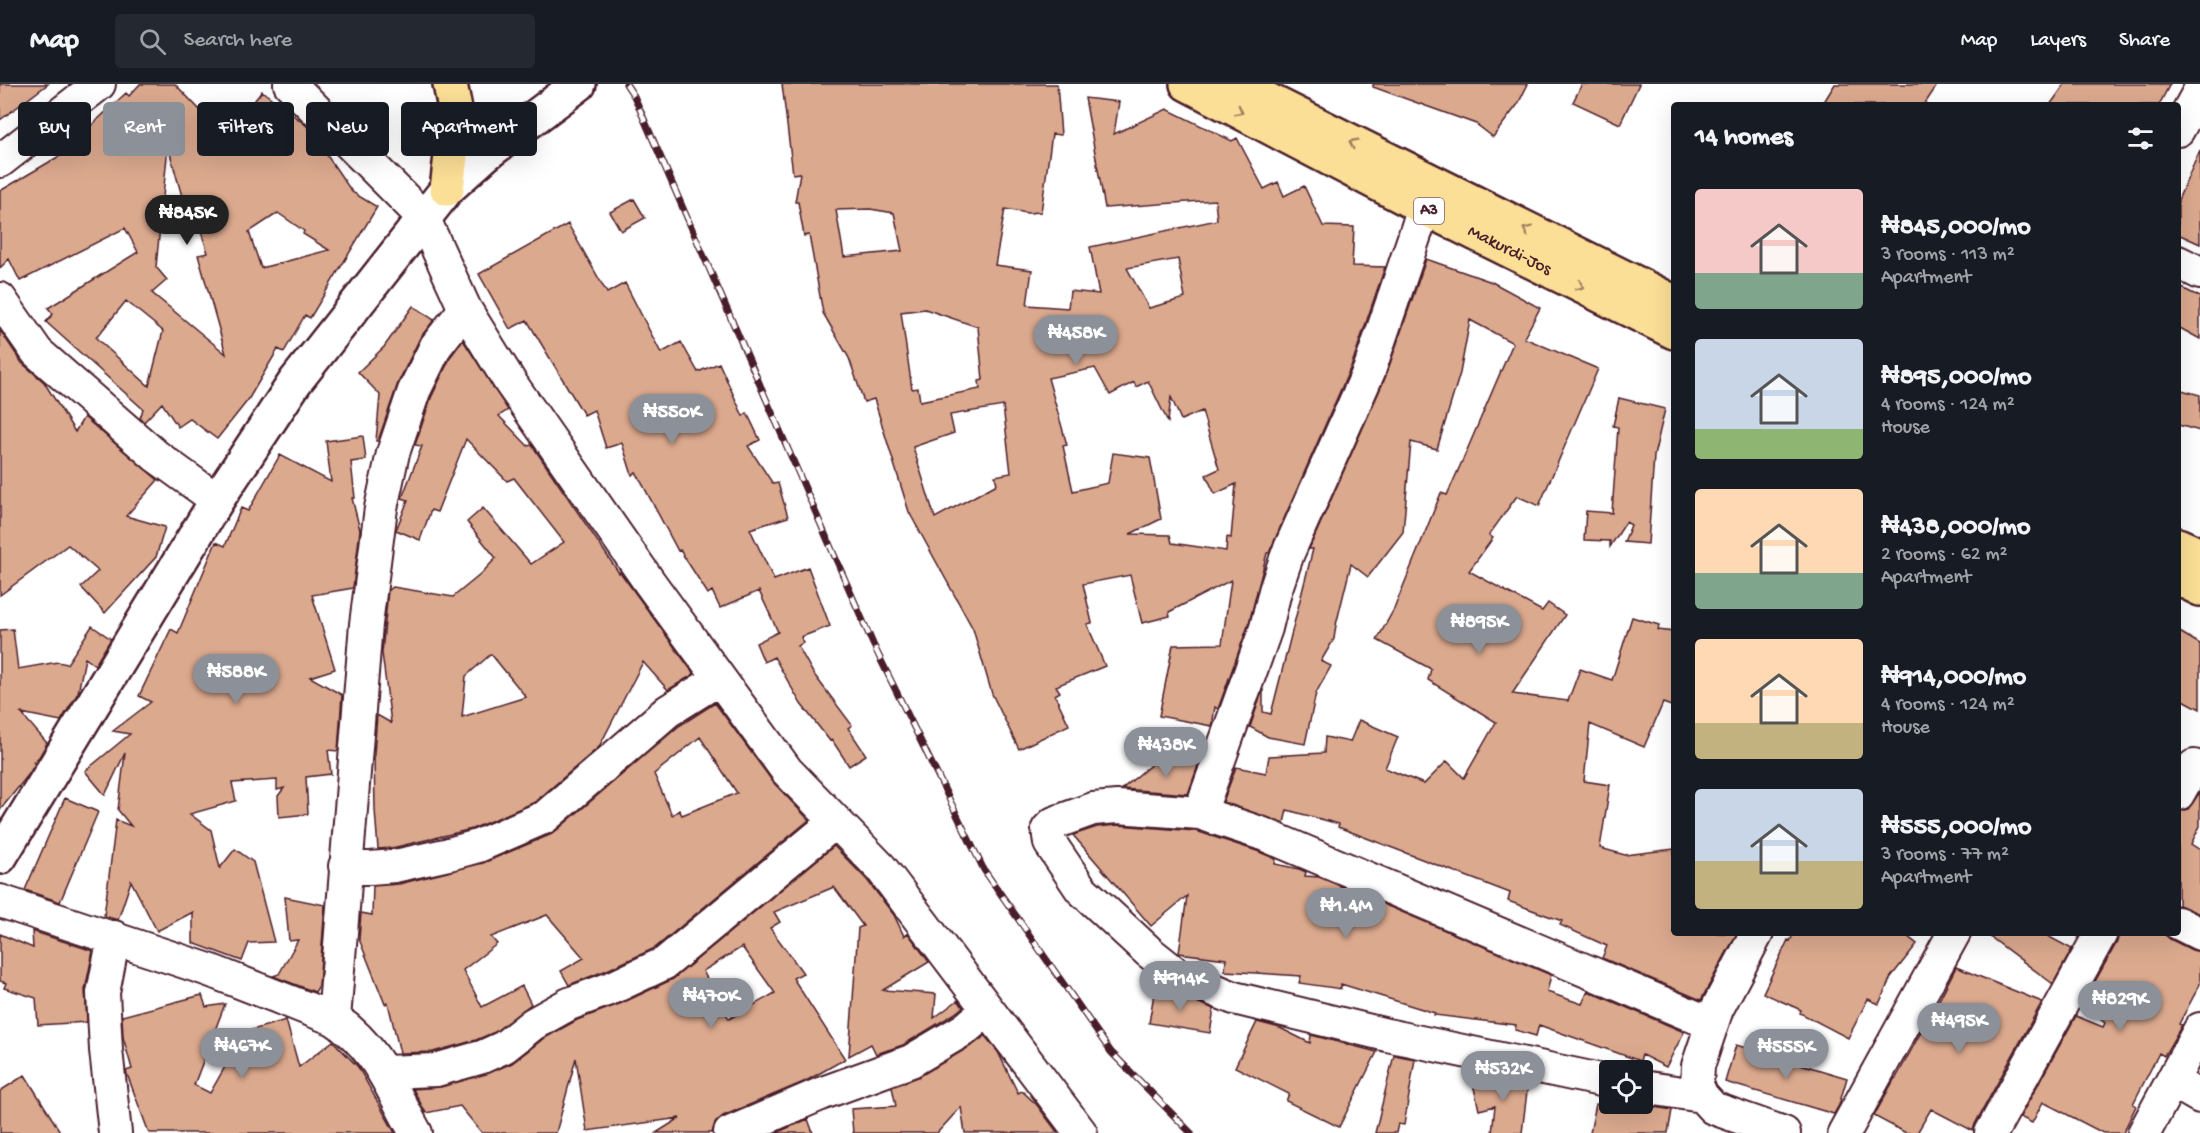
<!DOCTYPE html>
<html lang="en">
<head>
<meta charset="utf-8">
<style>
	body { margin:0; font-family:"Gochi Hand",sans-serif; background:#242831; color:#f1f3f6; height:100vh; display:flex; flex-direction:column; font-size:22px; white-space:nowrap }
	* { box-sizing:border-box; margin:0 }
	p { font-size:20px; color:#9ea1a6 }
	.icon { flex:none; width:33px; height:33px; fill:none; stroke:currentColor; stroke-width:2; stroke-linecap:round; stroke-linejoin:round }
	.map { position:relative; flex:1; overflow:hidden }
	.drawer { position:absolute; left:1671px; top:18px; width:510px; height:834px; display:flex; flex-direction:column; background:#171b24; border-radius:6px; box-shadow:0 6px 24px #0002 }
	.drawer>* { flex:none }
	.hud { position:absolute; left:18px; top:18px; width:570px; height:54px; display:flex; gap:12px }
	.tools { position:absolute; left:1599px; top:976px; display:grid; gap:12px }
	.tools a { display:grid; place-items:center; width:54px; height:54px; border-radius:6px; background:#171b24; box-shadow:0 6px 24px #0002; font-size:30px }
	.price { position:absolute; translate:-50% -51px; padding:0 14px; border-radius:21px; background:#8c9099; color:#fff; font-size:20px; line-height:39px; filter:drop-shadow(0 2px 3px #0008) }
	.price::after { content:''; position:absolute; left:50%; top:36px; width:18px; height:14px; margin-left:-9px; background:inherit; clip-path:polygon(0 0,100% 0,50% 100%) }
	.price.active { background:#222; color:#fff }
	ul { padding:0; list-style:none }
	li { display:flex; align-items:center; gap:18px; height:150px; padding:0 24px }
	li span { display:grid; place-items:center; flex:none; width:168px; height:120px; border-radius:6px; color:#555 }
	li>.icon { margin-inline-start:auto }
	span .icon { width:72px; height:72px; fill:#fffc; stroke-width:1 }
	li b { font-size:26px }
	h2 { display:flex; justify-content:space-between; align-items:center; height:72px; padding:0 24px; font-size:26px }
	.pill { padding:0 21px; border-radius:6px; background:#171b24; box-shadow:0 6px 24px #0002; font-size:21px; line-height:54px }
	.pill.active { background:#8c9099; color:#fff }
	header { display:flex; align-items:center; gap:36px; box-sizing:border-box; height:84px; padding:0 30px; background:#171b24; border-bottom:2px solid #363941 }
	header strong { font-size:28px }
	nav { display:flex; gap:33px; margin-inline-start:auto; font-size:21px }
	.search { width:420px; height:54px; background:#242831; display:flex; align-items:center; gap:15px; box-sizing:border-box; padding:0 21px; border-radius:6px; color:#9ea1a6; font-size:22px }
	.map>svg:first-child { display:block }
</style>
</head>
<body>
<header>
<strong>Map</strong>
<div class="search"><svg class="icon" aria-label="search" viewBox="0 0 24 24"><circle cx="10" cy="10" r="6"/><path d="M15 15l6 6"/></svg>Search here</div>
<nav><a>Map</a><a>Layers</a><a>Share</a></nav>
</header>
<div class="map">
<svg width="2200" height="1049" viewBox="0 0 2200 1049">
	<rect width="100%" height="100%" fill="#fff"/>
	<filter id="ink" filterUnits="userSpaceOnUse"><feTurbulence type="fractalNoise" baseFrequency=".0167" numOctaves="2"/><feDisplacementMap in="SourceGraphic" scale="12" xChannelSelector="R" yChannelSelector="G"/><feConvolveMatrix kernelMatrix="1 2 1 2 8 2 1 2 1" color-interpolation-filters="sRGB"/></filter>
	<g filter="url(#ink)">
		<!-- building -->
		<path fill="#dba98e" stroke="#4a1f2b" stroke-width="1.5" fill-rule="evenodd" d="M0 0H48L0 36Z
			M140 0H175L226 53 262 7 307 42 352 108 377 123 310 234 305 231 284 268 278 265 248 316 217 355 190 335 178 343 162 319 144 338 140 334 143 325 46 238 53 230 48 224 138 168 125 144 20 197 9 175 0 184V107L85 57 80 52 126 9 129 12ZM168 62 186 127 194 126 208 169 198 171 226 270 152 209 167 196 156 183ZM278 129 304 147 303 150 329 166 261 184 249 148ZM126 217 163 247 149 302 96 254Z
			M782 0H1057L1061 51 1052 50 1041 128 1027 129 1005 125 995 181 1032 186 1027 221 1068 224 1070 207 1099 210 1090 163 1217 136 1215 116 1105 124 1085 14 1119 18 1114 50 1167 25 1232 57 1237 54 1264 105 1278 98 1284 112 1304 102 1323 142 1354 143 1352 182 1385 183 1352 280 1269 469H1267L1249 539 1218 625 1215 623 1212 642 1159 632 1173 561 1222 560 1231 496 1169 528 1170 532 1142 539 1130 491 1083 500 1092 539 1087 540 1105 582 1056 602 1060 608 1055 611 1069 641 1019 665 992 610 973 545 909 428 874 315 864 318 849 274 823 229 809 151 804 152 798 118H795L800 89 793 90ZM870 125 894 129 902 167 844 173 836 126ZM1178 175 1185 214 1149 224 1127 184ZM925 225 978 243 983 296 979 297 980 305 920 317 918 304 912 305 901 228ZM1095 284 1110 311 1134 298 1136 303 1148 297 1168 338 1171 313 1181 336 1202 327 1219 385 1206 391 1215 410 1236 400 1231 454 1227 453 1226 467 1172 459 1170 451 1130 450 1161 435 1150 374 1113 369 1108 399 1073 407 1063 362 1067 361 1048 294ZM1003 322 1011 389 995 392 997 400 935 434 913 363 954 349 950 331Z
			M1373 0H1528L1518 20 1493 53 1476 40 1373 3Z
			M1582 0H1639L1620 40 1573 18Z
			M1835 0H1938L1924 21H1822Z
			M2065 0H2170L2159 21H2050Z
			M2200 66V160L2178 150V116Z
			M634 115 645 134 621 147 610 128Z
			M568 140 607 209 625 199 661 269 681 258 698 288 719 279 743 332 747 329 760 356 748 362 773 400 778 399 788 433 750 445 774 496 808 483 830 542 801 553 803 559 798 562 813 589 852 641 848 644 866 671 849 682 832 656 830 657 801 620 774 573 764 578 756 559 778 548 759 507 720 524 712 507 708 510 680 466 678 467 636 388 632 391 622 359 606 364 594 326 584 331 527 236 510 245 479 190Z
			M1426 175 1492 198 1540 224 1524 254 1598 285 1539 422 1517 412 1489 451 1493 454 1469 487 1542 527 1548 519 1565 531 1512 610 1568 617 1580 585 1612 596 1632 533 1659 541 1658 546 1674 548V623L1663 619 1644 663 1590 640 1584 697 1610 701 1600 764 1625 771 1674 765V849H1737L1701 916 1602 874 1607 862 1560 841 1562 837 1508 817 1510 809 1338 743 1339 740 1287 726 1284 739 1223 718 1236 683 1266 689 1269 672 1324 669 1325 653 1350 658 1359 636 1398 653 1385 684 1424 700 1447 677 1464 694 1496 638 1428 596 1431 585 1377 556 1394 525 1441 409 1447 411 1464 373 1513 259 1470 236 1460 289 1437 365 1411 358 1403 448 1368 493 1351 480 1336 541 1334 555 1321 577 1331 582 1316 609 1305 660 1268 653 1250 643 1263 605V628L1271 630 1313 465H1309L1385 294Z
			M2178 202 2200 213V255L2178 243Z
			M413 222 434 236 420 254 398 299 378 357H376L380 311 358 288 384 263Z
			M0 246 22 279 44 298 75 348 84 333 158 396 126 432 165 443 156 473 105 529 81 503 98 487 68 461 0 511Z
			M463 256 508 326 499 332 528 362 532 361 619 489 620 488 694 590 668 606 643 578 599 663 535 718 472 745 392 764 378 765 375 726 374 670 377 631 391 639 382 569 388 506 393 503 453 513 480 491 496 474 467 438 483 424 531 480 564 458 514 394 507 397 466 355 437 428 431 426 420 456 396 446 408 416 402 414 422 362 415 361 431 314 451 272ZM491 570 526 613 462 633 466 592Z
			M2178 305 2200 311V347L2178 341Z
			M1619 314 1665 325 1654 372 1648 460 1624 458 1631 441 1626 438 1610 463V457L1584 456 1586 427 1612 429 1618 343 1613 342Z
			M363 352 366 376 351 378 355 414H352L360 446 353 504 312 511 335 585 310 593 342 611 338 667 328 666 331 690 306 693 308 730 279 733 278 712 284 704 277 706V696L232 699 236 717 190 730 211 746 220 784 235 765 253 778 274 858 249 859 242 877 193 859V828L157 847 131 797 118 836 104 832 116 736 131 742 118 726 125 669 105 711 85 687 130 650 113 647 151 618 139 612 171 545 178 549 216 458 225 462 241 424 248 427 280 371 331 398 326 357Z
			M92 542 111 555 95 581 85 574 78 609 61 637 21 629 47 659 39 673 33 678 35 680 29 690 0 726V546L13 545 18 585 58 578 67 580Z
			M2178 547 2200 560V625L2178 613Z
			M715 619 773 698 809 736 655 864 607 886 569 901 561 887 584 874 547 831 491 853 497 860 463 886 482 923 522 902 531 920 495 948 476 956 433 968 400 969 388 919 385 920 359 855 361 829 372 831 373 802 399 800 483 779 552 750 679 642ZM700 653 737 709 682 731 679 726 672 731 654 690Z
			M1200 676 1188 710 1122 705 1153 679Z
			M2200 708V742L2191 760 2200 766V830L2178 821V728L2188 725Z
			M65 714 98 728 60 818 25 806Z
			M1117 741 1196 747 1257 767 1276 775 1275 780 1299 785 1306 788 1305 792 1319 793 1551 891 1547 908 1582 920 1588 907 1684 948 1666 983 1642 971 1640 977 1539 941 1536 952 1515 946 1516 941 1434 931 1435 929 1341 900V905L1299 899 1301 892 1225 887 1226 875 1179 869 1187 812 1151 842 1073 751 1097 743Z
			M834 762 867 796 894 831 904 852 908 849 929 878 883 906 936 910 934 934 958 916 963 923 954 930 903 961 876 970 871 960 849 972 858 844 863 842 834 803 774 828 780 838 770 844 803 889 793 894 845 975 806 997 723 1032 715 1039 712 1049H656L680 1034 587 1047 576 974 556 1049H482L460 1022 426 1029 413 1005 441 1003 489 989 512 979 543 955 577 936 622 919 673 895ZM742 863 775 909 729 935 703 887Z
			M285 813 325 821 319 901 315 908 273 892 279 890 298 856 289 857Z
			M32 847 93 867 85 906 87 938 38 941 36 914 4 904 6 899 0 897V850L33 864Z
			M1794 849H1903L1917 860 1891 893 1879 920 1868 915 1848 954 1800 929 1801 926 1763 909 1788 856 1790 857Z
			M1985 849H2042L2072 865 2053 900Z
			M2119 849H2163L2170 855 2192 866 2200 868V900L2179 940 2182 941 2164 972 2159 969 2133 1020 2136 1022 2123 1049H2103L2043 1018 2032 1039 2020 1033 2076 932 2103 943 2105 939 2082 921 2117 858Z
			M1956 883 2042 918 1975 1040 1973 1047 1931 1025 1917 1049H1906L1874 1032 1895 994H1896L1934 924H1935Z
			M1155 904 1169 907 1214 925 1210 949 1149 939Z
			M202 911 206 923 225 920 194 1001 210 1009 245 948 286 936 299 983 333 957 358 983 395 1049H149L127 990 126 987 132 985 123 953 122 932Z
			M1257 938 1280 944 1310 959 1311 951 1377 968 1339 1043 1286 1017 1289 1010 1235 983Z
			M985 952 998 968 1018 1009 1022 1007 1037 1021 1058 1049H965L961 1023 937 1049H853L851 1025 896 1022 892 1003 920 992 974 960Z
			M1736 961 1847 994 1839 1021 1834 1030 1725 998Z
			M1394 971 1415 975 1404 1041 1398 1040 1396 1049H1375Z
			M25 991 61 1049H0V1007Z
			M1488 992 1528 999 1522 1049H1492L1495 1022 1479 1026 1472 995Z
			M1596 1020H1637L1672 1026 1668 1049H1590Z
			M808 1035 813 1049H776Z"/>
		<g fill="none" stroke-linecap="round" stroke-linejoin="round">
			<defs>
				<path id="minor" d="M290 0 423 133 465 225 510 298 650 499 787 687 881 784 1081 1049
					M2178 46 2200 6
					M0 77 99 0
					M2178 178 2200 189
					M0 215 37 268 156 372 217 416
					M2178 710 2194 682
					M1200 729 1266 544 1275 507 1288 469 1369 287 1424 124
					M345 782 370 784 395 782 449 770 478 762 545 733 668 627 719 595
					M0 817 209 886 334 935C378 963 391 1006 416 1049
					M2178 839 2200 850
					M1757 849 1717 925 1698 982 1697 1001 1702 1012 1713 1024 1784 1049
					M114 853 103 909 106 966 115 1049
					M334 935 366 540 381 424 393 369 414 307 436 262 465 225
					M385 988 436 986 482 973 504 963 533 940 569 920 614 903 665 879 835 738
					M2172 997 2200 1013
					M1610 998 1387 951 1234 914 1178 891 1149 868 1081 805 1050 759 1048 745 1054 739 1093 725 1117 723 1200 729 1263 750 1712 940
					M1642 1003 1702 1012
					M730 1049 823 1009 911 977 965 945 987 926
					M1844 1049 1954 849
					M1991 1049 2101 849
					M2144 1049 2200 945"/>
				<path id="secondary" d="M0 773 217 416 295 298 447 105 486 70 579 0"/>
				<path id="primary" d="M447 105 456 30 450 0"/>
				<g id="trunk">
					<path id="s1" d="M1187 0 1424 124 1674 248"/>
					<path d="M1236 0 1674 218"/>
					<path d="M2178 461 2200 471"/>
					<path d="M2178 494 2200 505"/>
				</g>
			</defs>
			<!-- minor casing -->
			<use href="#minor" stroke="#4a1f2b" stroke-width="36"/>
			<!-- secondary casing -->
			<use href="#secondary" stroke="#4a1f2b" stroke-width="38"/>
			<!-- primary casing -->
			<use href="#primary" stroke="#4a1f2b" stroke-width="38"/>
			<!-- trunk casing -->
			<use href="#trunk" stroke="#4a1f2b" stroke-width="38"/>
			<!-- minor -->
			<use href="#minor" stroke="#fff" stroke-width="32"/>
			<!-- secondary -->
			<use href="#secondary" stroke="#fff" stroke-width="33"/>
			<!-- primary -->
			<use href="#primary" stroke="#fbdf96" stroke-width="33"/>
			<!-- trunk -->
			<use href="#trunk" stroke="#fbdf96" stroke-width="33"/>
			<defs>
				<path id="rail" d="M626 0 634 12 873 560 984 786 1111 968 1191 1049"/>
			</defs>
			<!-- rail casing -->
			<use href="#rail" stroke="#4a1f2b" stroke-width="7"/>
			<!-- rail -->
			<use href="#rail" stroke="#fff" stroke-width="4.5" stroke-dasharray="14" stroke-linecap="butt"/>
		</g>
		<!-- one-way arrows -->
		<defs><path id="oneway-chevron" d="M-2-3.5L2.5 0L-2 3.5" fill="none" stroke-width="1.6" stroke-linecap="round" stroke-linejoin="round" transform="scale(1.5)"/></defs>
		<g stroke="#a27f60">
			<use href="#oneway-chevron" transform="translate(1239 27) rotate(28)"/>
			<use href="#oneway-chevron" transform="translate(1353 59) rotate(-153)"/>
			<use href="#oneway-chevron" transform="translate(1527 146) rotate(-154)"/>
			<use href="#oneway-chevron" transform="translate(1580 202) rotate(26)"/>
		</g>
	</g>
	<g text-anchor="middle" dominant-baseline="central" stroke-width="6" stroke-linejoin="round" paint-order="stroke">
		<!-- shield labels -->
		<rect fill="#fff" stroke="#80626b" stroke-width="1.5" x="1414" y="114" width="30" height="26" rx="4.5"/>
		<g font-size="16" font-weight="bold" fill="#4a1f2b">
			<text x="1429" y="127">A3</text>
		</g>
		<!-- street labels -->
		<g font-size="18" fill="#4a1f2b" stroke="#fff">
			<text stroke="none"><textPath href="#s1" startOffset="363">Makurdi-Jos</textPath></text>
		</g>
	</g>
</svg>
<div class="tools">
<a><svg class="icon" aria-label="locate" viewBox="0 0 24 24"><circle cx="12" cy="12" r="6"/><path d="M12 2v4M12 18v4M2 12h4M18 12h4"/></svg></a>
</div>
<b class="price active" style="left:187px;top:162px">₦845K</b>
<b class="price" style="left:1076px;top:282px">₦458K</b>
<b class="price" style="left:672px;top:361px">₦550K</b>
<b class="price" style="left:1479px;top:571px">₦895K</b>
<b class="price" style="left:236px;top:621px">₦588K</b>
<b class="price" style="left:1166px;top:694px">₦438K</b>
<b class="price" style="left:1346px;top:855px">₦1.4M</b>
<b class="price" style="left:1180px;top:928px">₦914K</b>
<b class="price" style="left:711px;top:945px">₦470K</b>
<b class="price" style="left:2120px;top:948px">₦829K</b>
<b class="price" style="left:1959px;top:970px">₦495K</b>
<b class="price" style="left:242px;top:995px">₦467K</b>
<b class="price" style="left:1786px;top:996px">₦555K</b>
<b class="price" style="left:1503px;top:1018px">₦532K</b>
<div class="hud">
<a class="pill">Buy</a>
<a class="pill active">Rent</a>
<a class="pill">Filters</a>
<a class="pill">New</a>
<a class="pill">Apartment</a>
</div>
<section class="drawer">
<h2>14 homes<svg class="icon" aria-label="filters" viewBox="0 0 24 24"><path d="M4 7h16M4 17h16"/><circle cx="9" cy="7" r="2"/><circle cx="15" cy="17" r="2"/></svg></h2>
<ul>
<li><span style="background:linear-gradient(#f6c9c9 70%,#7fa58c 0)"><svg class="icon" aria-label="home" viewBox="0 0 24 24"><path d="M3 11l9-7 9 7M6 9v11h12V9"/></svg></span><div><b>₦845,000/mo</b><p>3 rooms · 113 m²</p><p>Apartment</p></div></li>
<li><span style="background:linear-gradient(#c9d6e8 75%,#8fb573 0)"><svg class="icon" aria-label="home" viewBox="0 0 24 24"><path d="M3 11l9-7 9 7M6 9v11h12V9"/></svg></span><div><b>₦895,000/mo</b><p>4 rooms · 124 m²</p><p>House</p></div></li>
<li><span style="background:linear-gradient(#ffd9b3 70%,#7fa58c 0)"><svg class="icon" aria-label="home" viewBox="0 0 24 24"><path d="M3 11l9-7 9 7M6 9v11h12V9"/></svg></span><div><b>₦438,000/mo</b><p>2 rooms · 62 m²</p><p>Apartment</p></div></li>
<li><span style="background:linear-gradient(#ffd9b3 70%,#c2b280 0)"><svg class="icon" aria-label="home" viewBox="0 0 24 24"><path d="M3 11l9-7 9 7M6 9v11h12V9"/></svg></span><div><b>₦914,000/mo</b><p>4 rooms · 124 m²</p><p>House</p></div></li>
<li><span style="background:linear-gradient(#c9d6e8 60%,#c2b280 0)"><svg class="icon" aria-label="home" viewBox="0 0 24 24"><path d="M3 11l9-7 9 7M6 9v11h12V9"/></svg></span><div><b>₦555,000/mo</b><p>3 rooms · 77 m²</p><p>Apartment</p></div></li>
</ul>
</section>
</div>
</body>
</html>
